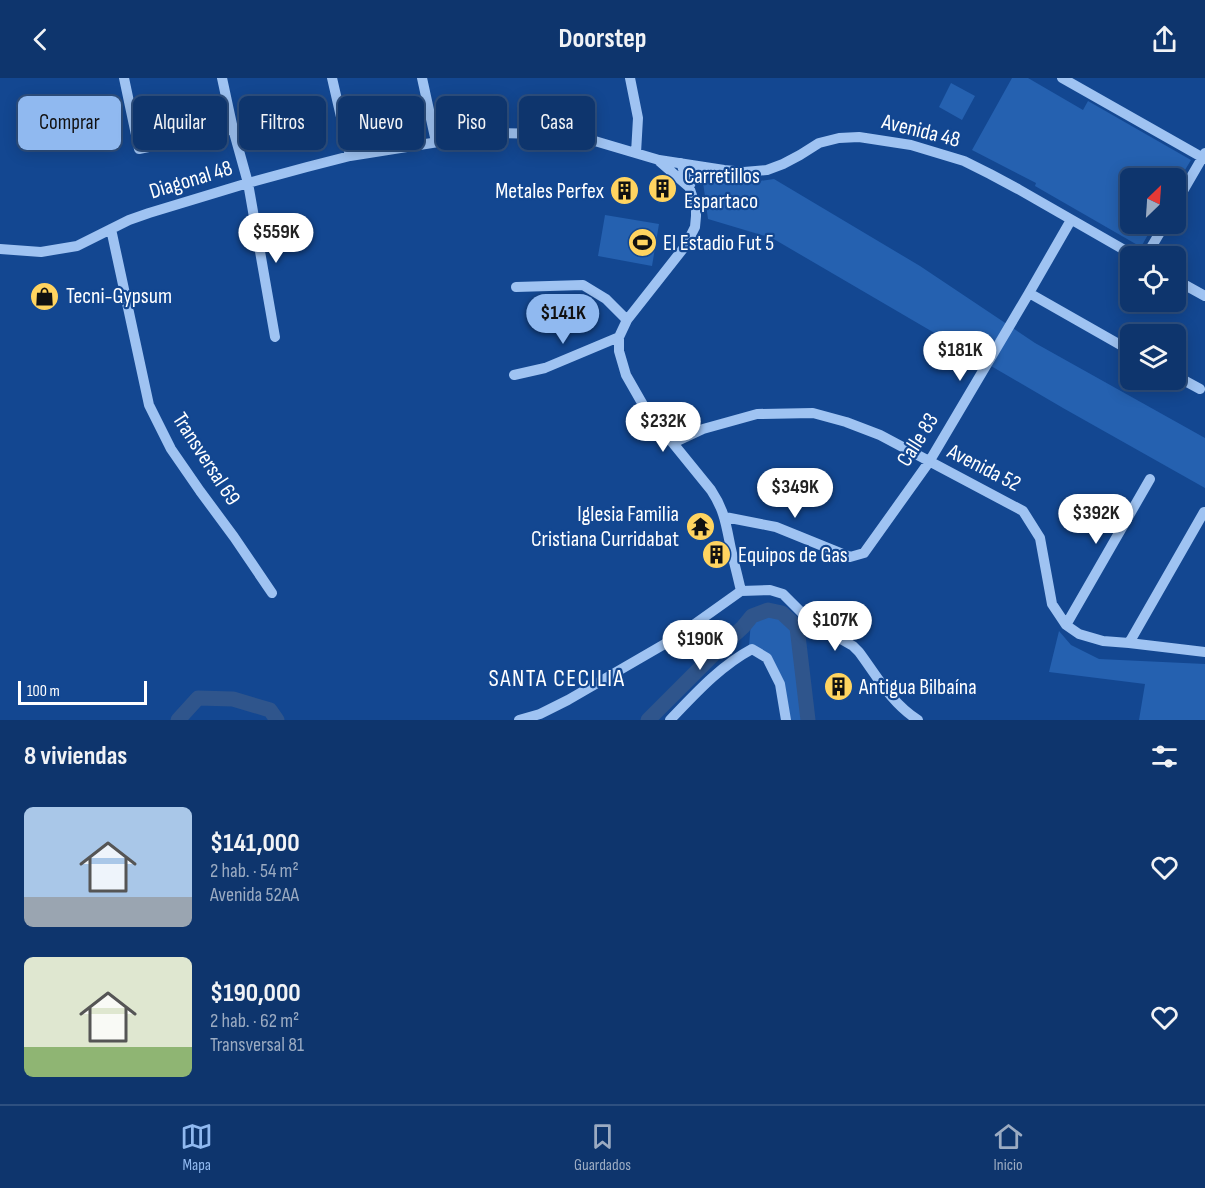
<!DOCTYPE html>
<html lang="es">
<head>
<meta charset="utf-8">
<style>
	body { margin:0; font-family:"Sofia Sans Condensed",sans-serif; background:#173d72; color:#f1f3f6; height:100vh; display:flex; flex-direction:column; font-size:22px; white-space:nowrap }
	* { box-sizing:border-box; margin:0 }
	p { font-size:20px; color:#9babc2 }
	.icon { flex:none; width:33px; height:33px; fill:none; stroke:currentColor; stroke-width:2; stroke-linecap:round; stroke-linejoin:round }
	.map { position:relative; height:642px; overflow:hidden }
	.drawer { display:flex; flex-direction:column; background:#0e356d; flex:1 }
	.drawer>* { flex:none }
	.top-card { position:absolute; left:18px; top:18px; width:600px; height:54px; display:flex; gap:12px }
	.needle { width:39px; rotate:25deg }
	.tools { position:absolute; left:1120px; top:90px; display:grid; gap:12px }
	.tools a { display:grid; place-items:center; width:66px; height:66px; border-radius:9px; background:#0e356d; box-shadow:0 3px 15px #0003,0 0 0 2px #2e5080; font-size:30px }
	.scale { position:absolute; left:18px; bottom:15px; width:129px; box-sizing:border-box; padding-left:6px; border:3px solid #fff; border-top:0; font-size:16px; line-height:21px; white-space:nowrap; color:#fff; -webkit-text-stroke:4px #134791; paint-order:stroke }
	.price { position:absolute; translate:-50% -51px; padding:0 14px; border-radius:21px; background:#fff; color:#222; font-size:20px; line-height:39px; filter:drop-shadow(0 2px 3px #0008) }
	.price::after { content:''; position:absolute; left:50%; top:36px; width:18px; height:14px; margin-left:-9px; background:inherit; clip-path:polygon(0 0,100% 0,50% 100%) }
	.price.on { background:#90b9f0; color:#111 }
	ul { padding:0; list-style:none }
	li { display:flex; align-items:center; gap:18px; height:150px; padding:0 24px }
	li span { display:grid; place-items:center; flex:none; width:168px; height:120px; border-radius:9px; color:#555 }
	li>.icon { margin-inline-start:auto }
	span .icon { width:72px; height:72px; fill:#fffc; stroke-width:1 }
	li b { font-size:26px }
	h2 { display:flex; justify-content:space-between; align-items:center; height:72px; padding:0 24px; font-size:26px }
	.pill { padding:0 21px; border-radius:9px; background:#0e356d; box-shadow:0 3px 15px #0003,0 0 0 2px #2e5080; font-size:21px; line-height:54px }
	.pill.on { background:#90b9f0; color:#111 }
	header { display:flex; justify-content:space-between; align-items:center; height:78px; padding:0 24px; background:#0e356d; font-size:27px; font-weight:700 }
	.tab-bar { display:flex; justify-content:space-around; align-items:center; height:84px; border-top:2px solid #2e5080; background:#0e356d; font-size:16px; color:#9babc2 }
	.tab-bar a { display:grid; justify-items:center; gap:3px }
	.tab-bar .on { color:#90b9f0 }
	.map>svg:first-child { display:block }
</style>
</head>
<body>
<header><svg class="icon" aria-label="back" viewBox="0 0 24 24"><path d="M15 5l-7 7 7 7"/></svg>Doorstep<svg class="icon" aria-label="share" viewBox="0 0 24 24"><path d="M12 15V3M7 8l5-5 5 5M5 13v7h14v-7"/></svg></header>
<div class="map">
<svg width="1205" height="642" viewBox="0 0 1205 642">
	<rect width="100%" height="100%" fill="#134791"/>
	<!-- green -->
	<path fill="#2561b0" d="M1012 0H1028L1083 32 1088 23 1191 82 1176 107V100H1131V146H1154L1141 169 1035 108 1036 105 972 72Z
		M951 5 975 18 962 42 939 29Z
		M706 97 752 104 774 101 920 188 1035 265 1205 360V410L1063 330 772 160 708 141 703 104Z
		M605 137 659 146 652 188 598 178Z
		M772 537 785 541 796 553 803 642H788L767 578 749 568 751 543Z
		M1059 553 1071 567 1099 581 1205 586V642H1139L1145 606 1049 594Z"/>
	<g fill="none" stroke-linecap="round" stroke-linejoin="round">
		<!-- river -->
		<path stroke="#2f558c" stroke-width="15" d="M178 642 198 620 233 621 270 632 277 642
			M648 642 720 570 743 549 752 538 768 532 782 535 797 549 808 642"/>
		<!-- minor -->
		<path stroke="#9fc3f2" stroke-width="10" d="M124 0 139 71 233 51
			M222 0 233 51 248 105 275 259
			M332 0 350 78
			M422 0 436 64
			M630 0 638 40 636 75
			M1062 0 1205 81
			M659 83 689 109 693 100 704 89
			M681 85 696 129V138L695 149 686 167 627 242 619 259V273L626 297 646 332 711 412C725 433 726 447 731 471 734 485 738 499 741 513
			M1176 125 1205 75
			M111 151 149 327 171 371 200 413 234 459 272 515
			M0 171 41 174 77 168 129 142 149 135 248 105 307 89 350 78 495 55 545 56 588 61 659 82 724 92 744 94 767 92 783 86 800 77 819 65 839 60 859 59 911 67 964 83 990 96 1018 111 1135 178
			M1146 178 1165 146
			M1176 202 1205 218
			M516 209 583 207 606 221 627 242
			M1029 215 1131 273
			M514 297 545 290 619 259
			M1176 298 1200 311
			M673 365 703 351 757 336 813 335 846 344 880 357 1023 433 1040 460 1052 526 1066 547 1079 556 1103 563 1129 565 1205 574
			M725 439 776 449 850 479 864 475 929 384 1029 215 1071 142
			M741 513 770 512 783 516 811 544 853 568 859 574C877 598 891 625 918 642
			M1066 547 1150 401
			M1129 565 1204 434
			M519 642 540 636 568 622 675 560 741 513
			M670 642C695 616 720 588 752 571L767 580 780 606 786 642"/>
	</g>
	<!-- icons -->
	<defs>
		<symbol id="building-disc" viewBox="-11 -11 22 22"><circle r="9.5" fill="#ffd460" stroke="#134791"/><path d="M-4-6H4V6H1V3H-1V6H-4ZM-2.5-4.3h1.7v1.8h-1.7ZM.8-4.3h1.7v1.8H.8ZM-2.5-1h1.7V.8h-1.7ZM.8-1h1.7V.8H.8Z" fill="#111"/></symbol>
		<symbol id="stadium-disc" viewBox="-11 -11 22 22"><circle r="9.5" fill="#ffd460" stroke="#134791"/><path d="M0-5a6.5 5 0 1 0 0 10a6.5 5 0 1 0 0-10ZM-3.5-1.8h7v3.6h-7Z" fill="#111"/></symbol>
		<symbol id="shop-disc" viewBox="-11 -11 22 22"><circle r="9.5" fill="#ffd460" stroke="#134791"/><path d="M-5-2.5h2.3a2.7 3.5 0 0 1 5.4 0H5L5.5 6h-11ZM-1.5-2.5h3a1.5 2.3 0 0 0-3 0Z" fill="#111"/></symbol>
		<symbol id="temple-disc" viewBox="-11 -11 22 22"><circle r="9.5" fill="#ffd460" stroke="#134791"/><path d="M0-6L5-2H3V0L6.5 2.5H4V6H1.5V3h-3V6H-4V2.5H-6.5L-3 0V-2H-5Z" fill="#111"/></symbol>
	</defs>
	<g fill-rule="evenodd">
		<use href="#building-disc" x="646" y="94" width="33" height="33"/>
		<use href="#building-disc" x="608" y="96" width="33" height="33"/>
		<use href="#stadium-disc" x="626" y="148" width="33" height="33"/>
		<use href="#shop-disc" x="28" y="202" width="33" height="33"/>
		<use href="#temple-disc" x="684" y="432" width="33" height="33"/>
		<use href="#building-disc" x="700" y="460" width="33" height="33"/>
		<use href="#building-disc" x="822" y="592" width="33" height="33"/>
	</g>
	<g text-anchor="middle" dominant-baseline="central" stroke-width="4.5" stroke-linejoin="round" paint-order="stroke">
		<!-- street labels -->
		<g font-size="22" fill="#fff" stroke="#134791">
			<text transform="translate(921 53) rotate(14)">Avenida 48</text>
			<text transform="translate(191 102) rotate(-17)">Diagonal 48</text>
			<text transform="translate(918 362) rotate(-58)">Calle 83</text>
			<text transform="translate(206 381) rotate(57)">Transversal 69</text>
			<text transform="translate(984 390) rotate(27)">Avenida 52</text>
		</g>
		<!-- poi labels -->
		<g font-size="22" fill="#fff" stroke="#134791" text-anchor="start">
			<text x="684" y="98">Carretillos<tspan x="684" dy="25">Espartaco</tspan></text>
			<text x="604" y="113" text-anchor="end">Metales Perfex</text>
			<text x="663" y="165">El Estadio Fut 5</text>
			<text x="66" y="218">Tecni-Gypsum</text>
			<text x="679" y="436" text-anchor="end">Iglesia Familia<tspan x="679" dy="25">Cristiana Curridabat</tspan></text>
			<text x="738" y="477">Equipos de Gas</text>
			<text x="859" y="609">Antigua Bilbaína</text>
		</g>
		<!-- neighbourhood labels -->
		<g font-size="24" letter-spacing="1.5" fill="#fff" stroke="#134791">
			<text x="557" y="600">SANTA CECILIA</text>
		</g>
	</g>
</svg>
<div class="tools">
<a><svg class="needle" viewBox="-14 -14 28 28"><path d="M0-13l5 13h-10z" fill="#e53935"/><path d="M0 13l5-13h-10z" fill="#9babc2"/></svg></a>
<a><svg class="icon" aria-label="locate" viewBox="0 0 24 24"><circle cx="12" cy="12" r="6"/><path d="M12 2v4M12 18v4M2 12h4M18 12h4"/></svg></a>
<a><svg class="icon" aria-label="layers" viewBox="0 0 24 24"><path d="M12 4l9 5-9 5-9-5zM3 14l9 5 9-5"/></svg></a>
</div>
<div class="scale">100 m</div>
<b class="price" style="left:276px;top:186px">$559K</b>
<b class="price on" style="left:563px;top:267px">$141K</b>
<b class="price" style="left:960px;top:304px">$181K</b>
<b class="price" style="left:663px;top:375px">$232K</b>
<b class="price" style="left:795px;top:441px">$349K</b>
<b class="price" style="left:1096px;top:467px">$392K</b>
<b class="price" style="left:835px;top:574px">$107K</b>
<b class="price" style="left:700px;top:593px">$190K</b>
<div class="top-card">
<a class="pill on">Comprar</a>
<a class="pill">Alquilar</a>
<a class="pill">Filtros</a>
<a class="pill">Nuevo</a>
<a class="pill">Piso</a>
<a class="pill">Casa</a>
</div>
</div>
<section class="drawer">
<h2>8 viviendas<svg class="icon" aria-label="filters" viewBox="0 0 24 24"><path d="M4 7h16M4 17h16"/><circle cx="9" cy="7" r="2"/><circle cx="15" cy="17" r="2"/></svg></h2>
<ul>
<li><span style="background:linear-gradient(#a9c7e8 75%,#9aa5b1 0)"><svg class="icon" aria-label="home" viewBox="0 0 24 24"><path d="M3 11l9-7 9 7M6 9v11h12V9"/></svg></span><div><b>$141,000</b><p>2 hab. · 54 m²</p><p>Avenida 52AA</p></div><svg class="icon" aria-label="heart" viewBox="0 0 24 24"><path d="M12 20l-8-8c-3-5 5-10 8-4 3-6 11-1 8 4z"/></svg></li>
<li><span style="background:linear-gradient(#dfe7d0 75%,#8fb573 0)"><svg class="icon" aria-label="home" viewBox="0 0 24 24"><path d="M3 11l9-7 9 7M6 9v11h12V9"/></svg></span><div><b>$190,000</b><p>2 hab. · 62 m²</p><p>Transversal 81</p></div><svg class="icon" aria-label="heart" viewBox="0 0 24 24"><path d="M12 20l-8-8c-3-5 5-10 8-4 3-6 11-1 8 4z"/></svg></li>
</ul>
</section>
<nav class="tab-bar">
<a class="on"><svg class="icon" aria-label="map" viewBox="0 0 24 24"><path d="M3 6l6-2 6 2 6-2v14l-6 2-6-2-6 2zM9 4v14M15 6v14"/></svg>Mapa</a>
<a><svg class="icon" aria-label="saved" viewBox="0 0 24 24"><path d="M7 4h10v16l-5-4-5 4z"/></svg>Guardados</a>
<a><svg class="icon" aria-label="home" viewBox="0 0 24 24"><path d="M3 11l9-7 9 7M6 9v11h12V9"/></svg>Inicio</a>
</nav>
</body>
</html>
